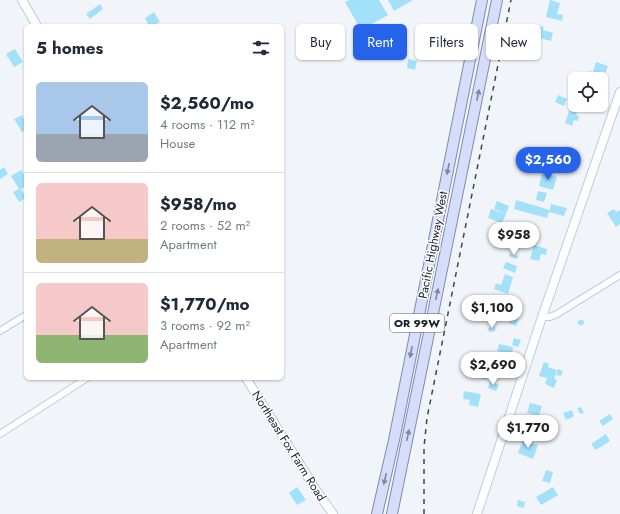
<!DOCTYPE html>
<html lang="en">
<head>
<meta charset="utf-8">
<style>
	body { margin:0; font-family:Jost,sans-serif; background:#f2f2f3; color:#1f2937; height:100vh; display:flex; flex-direction:column; font-size:15px; white-space:nowrap }
	* { box-sizing:border-box; margin:0 }
	p { font-size:13px; color:#747a83 }
	.icon { flex:none; width:22px; height:22px; fill:none; stroke:currentColor; stroke-width:2; stroke-linecap:round; stroke-linejoin:round }
	.map { position:relative; flex:1; overflow:hidden }
	.details { position:absolute; left:24px; top:24px; width:260px; height:356px; display:flex; flex-direction:column; background:#fff; border-radius:6px; box-shadow:0 1px 3px #0004 }
	.details>* { flex:none }
	.hud { position:absolute; left:296px; top:24px; width:264px; height:36px; display:flex; gap:8px }
	.tools { position:absolute; left:568px; top:72px; display:grid; gap:8px }
	.tools a { display:grid; place-items:center; width:40px; height:40px; border-radius:6px; background:#fff; box-shadow:0 1px 3px #0004; font-size:20px }
	.price { position:absolute; translate:-50% -34px; padding:0 9px; border-radius:14px; background:#fff; color:#222; font-size:13px; line-height:26px; filter:drop-shadow(0 1px 2px #0008) }
	.price::after { content:''; position:absolute; left:50%; top:24px; width:12px; height:9px; margin-left:-6px; background:inherit; clip-path:polygon(0 0,100% 0,50% 100%) }
	.price.active { background:#2563eb; color:#fff }
	ul { padding:0; list-style:none }
	li { display:flex; align-items:center; gap:12px; height:100px; padding:0 12px }
	li+li { border-top:1px solid #e0e1e3 }
	li span { display:grid; place-items:center; flex:none; width:112px; height:80px; border-radius:6px; color:#555 }
	li>.icon { margin-inline-start:auto }
	span .icon { width:48px; height:48px; fill:#fffc; stroke-width:1 }
	li b { font-size:17px }
	h2 { display:flex; justify-content:space-between; align-items:center; height:48px; padding:0 12px; font-size:17px }
	.tag { padding:0 14px; border-radius:6px; background:#fff; box-shadow:0 1px 3px #0004; font-size:14px; line-height:36px }
	.tag.active { background:#2563eb; color:#fff }
	.map>svg:first-child { display:block }
</style>
</head>
<body>
<div class="map">
<svg width="620" height="514" viewBox="0 0 620 514">
	<rect width="100%" height="100%" fill="#f1f5fa"/>
	<!-- building -->
	<path fill="#a3e1fa" d="M349 0H379L388 15 361 30 345 2Z
		M388 0H413L394 11Z
		M550 0 560 3 557 14 563 15 562 21 546 17Z
		M100 4 103 9 90 19 86 14Z
		M154 12 160 22 152 26H149L145 18Z
		M534 25 544 27 543 30 553 33 551 41 531 36Z
		M15 49 23 62 14 67 6 54Z
		M408 59 417 61 415 70 407 68Z
		M596 62 608 66 601 85V79H596L589 76 590 71 593 72Z
		M558 95 567 99 564 106 555 102Z
		M571 106 578 108 576 115 579 116 578 121 574 120 572 126 565 123Z
		M22 115 24 120 26 118V130L22 132 14 119Z
		M4 167 8 174 0 179V170Z
		M21 170 26 178V186L21 189 26 198 19 202 13 192 19 189 11 176Z
		M542 173 557 177 553 190 539 186Z
		M538 191 547 193 544 202 536 200Z
		M516 200 550 210 551 204 567 208 564 216 549 212 547 218 514 209Z
		M497 201 509 206 506 214 494 209Z
		M491 209 506 214 502 223 488 218Z
		M614 209 616 212 620 210V224L616 227 607 213Z
		M534 245 547 249 546 255 541 254 539 261 530 259Z
		M510 253 518 256 517 259 509 256Z
		M506 262 517 266 515 273 503 268Z
		M505 274 513 277 508 294 494 289 496 283 501 285Z
		M516 304 523 306 516 326 509 323Z
		M582 319 585 323 580 326 577 322Z
		M495 326V331L489 332 488 328Z
		M514 338 521 340 518 347 512 345Z
		M499 344 513 347 512 354 497 351Z
		M544 362 549 364 548 367 557 370 554 379 557 380 554 388 545 384 547 378 539 376Z
		M481 364 488 365 486 372 488 373 486 380 477 378Z
		M558 369 563 371 561 376 556 375Z
		M490 382 499 385 496 391 488 388Z
		M464 391 481 394 478 407 469 405 470 400 463 399Z
		M530 403 542 406 539 416 527 413Z
		M581 407 584 413 580 414 577 408Z
		M572 410 574 416 566 420 563 413Z
		M610 414 613 419 603 426 599 421Z
		M528 423 533 426 527 435 522 432Z
		M606 434 610 441 596 450 591 444Z
		M523 440 538 445 533 459 518 453Z
		M546 470 553 472 550 483 542 481Z
		M297 487 306 500 297 505 289 493Z
		M553 487 558 495 541 505 536 497Z
		M518 500 525 502 524 508 517 506Z"/>
	<g fill="none" stroke-linecap="round" stroke-linejoin="round">
		<defs>
			<path id="minor" d="M542 317H550L557 314 620 275
				M0 331 26 315
				M0 434 87 378"/>
			<path id="tertiary" d="M22 0 37 26
				M246 378 316 490 333 514
				M477 514 542 317 620 92"/>
			<path id="primary" d="M377 514 394 440 482 0
				M392 514 497 0"/>
		</defs>
		<!-- minor casing -->
		<use href="#minor" stroke="#b8cee5" stroke-width="8"/>
		<!-- tertiary casing -->
		<use href="#tertiary" stroke="#b8cee5" stroke-width="10"/>
		<!-- primary casing -->
		<use href="#primary" stroke="#818bad" stroke-width="12"/>
		<!-- minor -->
		<use href="#minor" stroke="#fff" stroke-width="6"/>
		<!-- tertiary -->
		<use href="#tertiary" stroke="#fff" stroke-width="8"/>
		<!-- primary -->
		<use href="#primary" stroke="#d6ddfa" stroke-width="10"/>
		<!-- rail -->
		<path stroke="#3f464e" stroke-width="1.5" stroke-dasharray="5 5" stroke-linecap="butt" d="M424 514V447L427 418 511 0"/>
	</g>
	<!-- one-way arrows -->
	<defs><path id="oneway-solid" d="M-6-.8H1V-3.2L6.5 0L1 3.2V.8H-6Z"/></defs>
	<g fill="#7f879b">
		<use href="#oneway-solid" transform="translate(478 95) rotate(-78)"/>
		<use href="#oneway-solid" transform="translate(448 169) rotate(101)"/>
		<use href="#oneway-solid" transform="translate(437 294) rotate(-78)"/>
		<use href="#oneway-solid" transform="translate(411 352) rotate(101)"/>
		<use href="#oneway-solid" transform="translate(408 435) rotate(-78)"/>
		<use href="#oneway-solid" transform="translate(385 479) rotate(103)"/>
	</g>
	<g text-anchor="middle" dominant-baseline="central" stroke-width="3" stroke-linejoin="round" paint-order="stroke">
		<!-- shield labels -->
		<rect fill="#fff" stroke="#5b6167" stroke-width="1" x="390" y="314" width="54" height="18" rx="3"/>
		<g font-size="11" font-weight="bold" fill="#151d26">
			<text x="417" y="323">OR 99W</text>
		</g>
		<!-- street labels -->
		<g font-size="12" fill="#151d26" stroke="#fff">
			<text transform="translate(433 245) rotate(-79)">Pacific Highway West</text>
			<text transform="translate(289 446) rotate(58)">Northeast Fox Farm Road</text>
		</g>
	</g>
</svg>
<div class="tools">
<a><svg class="icon" aria-label="locate" viewBox="0 0 24 24"><circle cx="12" cy="12" r="6"/><path d="M12 2v4M12 18v4M2 12h4M18 12h4"/></svg></a>
</div>
<b class="price active" style="left:548px;top:181px">$2,560</b>
<b class="price" style="left:514px;top:256px">$958</b>
<b class="price" style="left:492px;top:329px">$1,100</b>
<b class="price" style="left:493px;top:386px">$2,690</b>
<b class="price" style="left:528px;top:449px">$1,770</b>
<div class="hud">
<a class="tag">Buy</a>
<a class="tag active">Rent</a>
<a class="tag">Filters</a>
<a class="tag">New</a>
</div>
<section class="details">
<h2>5 homes<svg class="icon" aria-label="filters" viewBox="0 0 24 24"><path d="M4 7h16M4 17h16"/><circle cx="9" cy="7" r="2"/><circle cx="15" cy="17" r="2"/></svg></h2>
<ul>
<li><span style="background:linear-gradient(#a9c7e8 65%,#9aa5b1 0)"><svg class="icon" aria-label="home" viewBox="0 0 24 24"><path d="M3 11l9-7 9 7M6 9v11h12V9"/></svg></span><div><b>$2,560/mo</b><p>4 rooms · 112 m²</p><p>House</p></div></li>
<li><span style="background:linear-gradient(#f6c9c9 70%,#c2b280 0)"><svg class="icon" aria-label="home" viewBox="0 0 24 24"><path d="M3 11l9-7 9 7M6 9v11h12V9"/></svg></span><div><b>$958/mo</b><p>2 rooms · 52 m²</p><p>Apartment</p></div></li>
<li><span style="background:linear-gradient(#f6c9c9 65%,#8fb573 0)"><svg class="icon" aria-label="home" viewBox="0 0 24 24"><path d="M3 11l9-7 9 7M6 9v11h12V9"/></svg></span><div><b>$1,770/mo</b><p>3 rooms · 92 m²</p><p>Apartment</p></div></li>
</ul>
</section>
</div>
</body>
</html>
